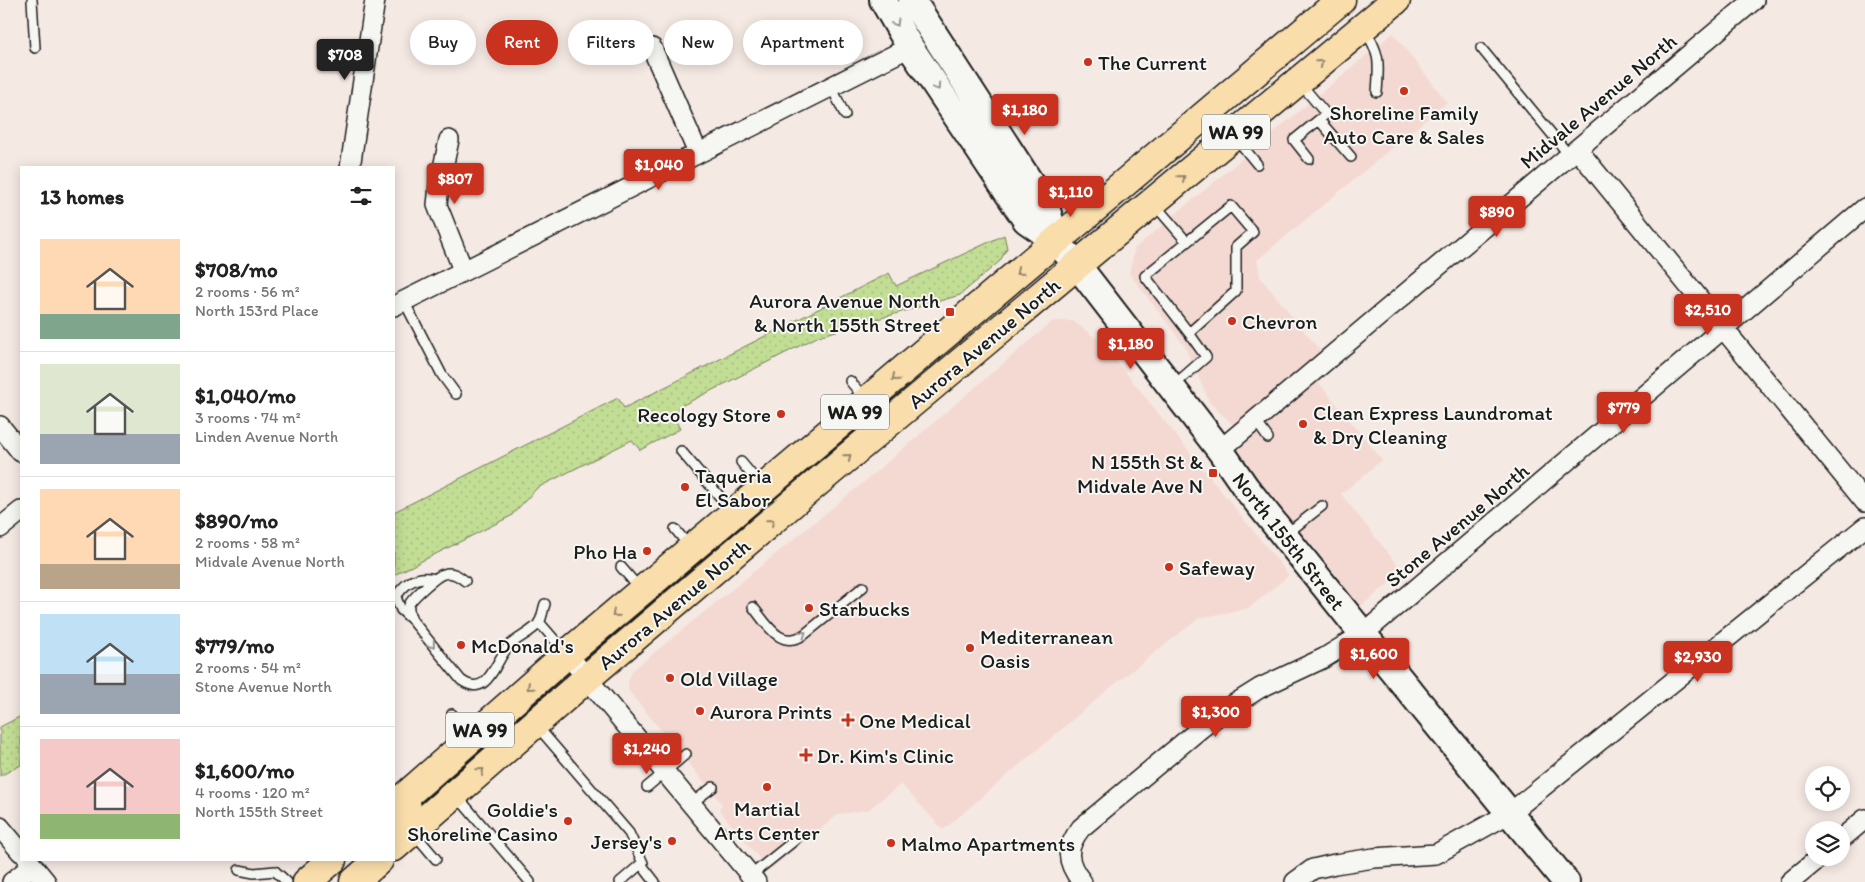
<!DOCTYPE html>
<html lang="en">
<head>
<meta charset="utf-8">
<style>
	body { margin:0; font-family:Itim,sans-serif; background:#f2f2f2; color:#222; height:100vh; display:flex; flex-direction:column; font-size:19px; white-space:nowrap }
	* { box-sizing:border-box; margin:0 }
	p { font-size:16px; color:#767676 }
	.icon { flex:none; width:28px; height:28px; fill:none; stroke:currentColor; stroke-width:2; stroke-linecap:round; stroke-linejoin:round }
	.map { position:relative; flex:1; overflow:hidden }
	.sheet { position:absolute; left:20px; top:166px; width:375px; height:695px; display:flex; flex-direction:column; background:#fff; border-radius:0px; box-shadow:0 2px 12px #0003 }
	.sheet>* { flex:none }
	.top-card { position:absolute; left:410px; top:20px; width:475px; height:45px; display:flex; gap:10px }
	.tools { position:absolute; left:1805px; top:766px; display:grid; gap:10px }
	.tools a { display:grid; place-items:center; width:45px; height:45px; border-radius:50%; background:#fff; box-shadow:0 2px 12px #0003; font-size:25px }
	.price { position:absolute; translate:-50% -42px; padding:0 11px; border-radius:5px; background:#c8321e; color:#fff; font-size:16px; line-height:32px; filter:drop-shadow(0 1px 2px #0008) }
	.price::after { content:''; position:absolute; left:50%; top:30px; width:15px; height:11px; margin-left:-8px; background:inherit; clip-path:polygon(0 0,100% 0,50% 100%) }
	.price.current { background:#222; color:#fff }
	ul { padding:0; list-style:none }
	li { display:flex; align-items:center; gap:15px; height:125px; padding:0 20px }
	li+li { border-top:1px solid #e0e0e0 }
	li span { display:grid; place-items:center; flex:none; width:140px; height:100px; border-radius:0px; color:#555 }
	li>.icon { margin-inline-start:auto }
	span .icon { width:60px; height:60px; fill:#fffc; stroke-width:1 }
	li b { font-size:21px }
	h2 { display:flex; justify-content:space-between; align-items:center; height:60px; padding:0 20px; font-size:21px }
	.pill { padding:0 18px; border-radius:22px; background:#fff; box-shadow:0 2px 12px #0003; font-size:18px; line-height:45px }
	.pill.current { background:#c8321e; color:#fff }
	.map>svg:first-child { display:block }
</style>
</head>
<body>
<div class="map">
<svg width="1865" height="882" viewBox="0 0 1865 882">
	<defs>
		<pattern id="grass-dots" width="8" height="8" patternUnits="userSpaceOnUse" patternTransform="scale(1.25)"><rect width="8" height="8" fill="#c2dd94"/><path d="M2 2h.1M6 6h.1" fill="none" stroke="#a6bd7f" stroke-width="1.8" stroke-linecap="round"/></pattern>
	</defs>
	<rect width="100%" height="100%" fill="#f5e9e3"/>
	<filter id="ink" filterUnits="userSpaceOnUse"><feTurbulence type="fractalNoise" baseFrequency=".02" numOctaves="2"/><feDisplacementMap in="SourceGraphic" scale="10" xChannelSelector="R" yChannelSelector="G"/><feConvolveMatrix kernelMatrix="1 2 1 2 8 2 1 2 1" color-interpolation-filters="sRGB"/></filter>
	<g filter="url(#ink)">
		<!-- built -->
		<path fill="#f3d9d2" d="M1393 33 1447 102 1257 260 1260 277 1331 364 1315 378 1382 460 1341 494 1403 572 1361 606 1235 451 1250 440 1210 403 1184 345 1129 273 1135 248Z
			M1053 321H1073L1100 341 1289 575 1249 608 1199 618 1111 687 943 830 901 784 868 810 839 814 769 870 719 810 723 805 628 690V681L633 670 864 482Z"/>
		<!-- grass -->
		<path fill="url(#grass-dots)" stroke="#6f7c58" d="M1004 235 1007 248 1000 261 960 295 819 336 681 406 676 421 680 429 640 450 632 440 537 488 511 516 394 575V512L618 398 624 408 889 273 896 286Z
			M21 716V765L0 776V727Z"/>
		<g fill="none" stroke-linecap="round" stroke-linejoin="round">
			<defs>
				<path id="lane" d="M32 0 35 48
					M1365 30C1381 55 1379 64 1377 92
					M1481 48 1569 155
					M1300 83 1326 114 1294 140 1309 159
					M831 86 845 115
					M1319 120 1351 157
					M1235 137 1257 164
					M1155 205 1187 242
					M404 301 442 375 456 394
					M850 381 865 399
					M1173 386 1206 357 1189 333 1145 276 1231 206 1253 232 1236 247V291L1189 333
					M1255 420 1268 438
					M681 451 732 511
					M741 462 762 487
					M675 529 689 546
					M1285 535 1322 506
					M621 567 640 589
					M465 581C459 576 452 571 444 574 437 575 411 599 409 605 408 611 410 615 412 620L461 680C488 700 495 661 508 647 516 638 531 633 539 623 542 618 543 609 545 604
					M753 607C767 624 780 651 805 634L863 587
					M411 619 401 610 396 597C405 582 418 575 435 579
					M539 622 565 652
					M452 714 469 735
					M537 726 629 833 643 863 641 864 655 882
					M622 750 637 738
					M647 787 686 754
					M457 796 530 882
					M692 803 713 787
					M414 833 436 859
					M239 870 254 873 275 871 287 882
					M750 876 795 840
					M620 882 641 864"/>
				<path id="street" d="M652 48 698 153
					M449 140 439 186 437 205 463 270
					M1577 149 1865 502
					M350 168 375 0
					M394 306 910 47
					M0 426 21 452
					M1220 450 1754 0
					M0 528 21 511
					M567 654 756 882
					M0 827 21 852
					M1841 839 1865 819
					M28 860 46 882
					M12 882 32 866
					M1082 882C1066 862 1065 848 1081 828L1200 729 1228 708 1260 688 1324 658 1363 634 1865 208
					M1295 882 1313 869 1335 864 1374 858 1436 854 1510 813 1865 527
					M1790 882 1819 858"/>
				<path id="secondary" d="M883 0 910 47 1026 220 1056 241 1077 265 1220 450 1246 488 1363 634 1566 882
					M912 0 1046 207 1056 241"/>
				<path id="primary" d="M394 828C408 815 410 816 404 797"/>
				<path id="highway" d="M394 806 567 654 1341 0
					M394 847 587 678 794 502 1077 265 1396 0
					M307 882 332 860
					M354 882 379 860"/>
			</defs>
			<!-- lane casing -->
			<use href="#lane" stroke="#1c1c1c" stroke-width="12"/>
			<!-- street casing -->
			<use href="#street" stroke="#1c1c1c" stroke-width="22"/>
			<!-- secondary casing -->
			<use href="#secondary" stroke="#1c1c1c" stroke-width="30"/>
			<!-- primary casing -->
			<use href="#primary" stroke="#1c1c1c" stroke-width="31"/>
			<!-- highway casing -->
			<use href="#highway" stroke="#1c1c1c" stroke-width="31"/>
			<!-- lane -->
			<use href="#lane" stroke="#f6f6f2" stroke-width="9"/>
			<!-- street -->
			<use href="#street" stroke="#f6f6f2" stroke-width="19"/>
			<!-- secondary -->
			<use href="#secondary" stroke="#f6f6f2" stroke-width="26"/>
			<!-- primary -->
			<use href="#primary" stroke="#f9ddab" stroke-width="28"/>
			<!-- highway -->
			<use href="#highway" stroke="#f9ddab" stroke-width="28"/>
		</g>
		<!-- one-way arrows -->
		<defs><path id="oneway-chevron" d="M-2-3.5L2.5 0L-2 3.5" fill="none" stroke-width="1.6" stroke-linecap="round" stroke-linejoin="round" transform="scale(1.25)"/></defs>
		<g stroke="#949492">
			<use href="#oneway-chevron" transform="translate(896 23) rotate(59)"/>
			<use href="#oneway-chevron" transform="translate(937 87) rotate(56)"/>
			<use href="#oneway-chevron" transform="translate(803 634) rotate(-34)"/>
			<use href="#oneway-chevron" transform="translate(432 645) rotate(51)"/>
		</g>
		<g stroke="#96866b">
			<use href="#oneway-chevron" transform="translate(1320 63) rotate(-40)"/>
			<use href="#oneway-chevron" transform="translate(1182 178) rotate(-40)"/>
			<use href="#oneway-chevron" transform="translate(1019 272) rotate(140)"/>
			<use href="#oneway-chevron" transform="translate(895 378) rotate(140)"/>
			<use href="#oneway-chevron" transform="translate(848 457) rotate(-40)"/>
			<use href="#oneway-chevron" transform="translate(771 522) rotate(-40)"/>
			<use href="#oneway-chevron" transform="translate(615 614) rotate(139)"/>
			<use href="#oneway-chevron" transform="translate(530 687) rotate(139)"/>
			<use href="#oneway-chevron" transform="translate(481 771) rotate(-41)"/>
		</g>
	</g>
	<!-- markers -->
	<g fill="#c8321e" stroke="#f6f6f2" stroke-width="2">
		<circle cx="1088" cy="62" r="5"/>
		<circle cx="1404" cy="91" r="5"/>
		<rect x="945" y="307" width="10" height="10" rx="2.5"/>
		<circle cx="1232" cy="321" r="5"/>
		<circle cx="781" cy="414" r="5"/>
		<circle cx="1303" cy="424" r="5"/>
		<rect x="1208" y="468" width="10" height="10" rx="2.5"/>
		<circle cx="685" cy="487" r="5"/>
		<circle cx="647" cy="551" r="5"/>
		<circle cx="1169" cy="567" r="5"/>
		<circle cx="809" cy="608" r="5"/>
		<circle cx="461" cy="645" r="5"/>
		<circle cx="970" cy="648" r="5"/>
		<circle cx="670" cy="678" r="5"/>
		<circle cx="700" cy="711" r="5"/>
		<path d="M845.5 712.5h5v5h5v5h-5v5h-5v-5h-5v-5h5z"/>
		<path d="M803.5 747.5h5v5h5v5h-5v5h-5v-5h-5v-5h5z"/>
		<circle cx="767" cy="787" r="5"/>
		<circle cx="568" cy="821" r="5"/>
		<circle cx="672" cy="841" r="5"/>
		<circle cx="891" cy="843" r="5"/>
	</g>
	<g text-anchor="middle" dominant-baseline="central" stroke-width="4" stroke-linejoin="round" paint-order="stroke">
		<!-- shield labels -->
		<g fill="#f6f6f2" stroke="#5d5d5c" stroke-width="1">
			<rect x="1202" y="114.5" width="68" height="35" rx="4"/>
			<rect x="821" y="394.5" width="68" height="35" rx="4"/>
			<rect x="446" y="712.5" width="68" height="35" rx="4"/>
		</g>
		<g font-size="20" font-weight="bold" fill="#1c1c1c">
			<text x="1236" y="132">WA 99</text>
			<text x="855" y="412">WA 99</text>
			<text x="480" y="730">WA 99</text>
		</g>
		<!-- poi labels -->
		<g font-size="21" fill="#1c1c1c" stroke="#f6f6f2" text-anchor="start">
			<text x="1098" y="62">The Current</text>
			<text x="1404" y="112" text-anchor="middle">Shoreline Family<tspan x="1404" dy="24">Auto Care &amp; Sales</tspan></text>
			<text x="940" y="300" text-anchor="end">Aurora Avenue North<tspan x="940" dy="24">&amp; North 155th Street</tspan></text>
			<text x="1242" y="321">Chevron</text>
			<text x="1313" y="412">Clean Express Laundromat<tspan x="1313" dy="24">&amp; Dry Cleaning</tspan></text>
			<text x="771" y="414" text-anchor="end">Recology Store</text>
			<text x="1203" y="461" text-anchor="end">N 155th St &amp;<tspan x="1203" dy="24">Midvale Ave N</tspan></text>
			<text x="695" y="475">Taqueria<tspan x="695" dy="24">El Sabor</tspan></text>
			<text x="637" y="551" text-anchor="end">Pho Ha</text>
			<text x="1179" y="567">Safeway</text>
			<text x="819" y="608">Starbucks</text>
			<text x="980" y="636">Mediterranean<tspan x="980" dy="24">Oasis</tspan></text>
			<text x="471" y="645">McDonald's</text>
			<text x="680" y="678">Old Village</text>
			<text x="710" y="711">Aurora Prints</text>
			<text x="859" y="720">One Medical</text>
			<text x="817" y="755">Dr. Kim's Clinic</text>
			<text x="767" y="808" text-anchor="middle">Martial<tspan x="767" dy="24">Arts Center</tspan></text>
			<text x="558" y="809" text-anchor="end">Goldie's<tspan x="558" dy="24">Shoreline Casino</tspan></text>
			<text x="662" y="841" text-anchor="end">Jersey's</text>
			<text x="901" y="843">Malmo Apartments</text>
		</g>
		<!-- street labels -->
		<g font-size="21" fill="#1c1c1c" stroke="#f6f6f2">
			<text transform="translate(1598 101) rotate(-40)">Midvale Avenue North</text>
			<text transform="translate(984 343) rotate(-40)">Aurora Avenue North</text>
			<text transform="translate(1457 525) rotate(-40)">Stone Avenue North</text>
			<text transform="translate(1289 541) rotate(52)">North 155th Street</text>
			<text transform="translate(674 604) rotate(-40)">Aurora Avenue North</text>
		</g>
	</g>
</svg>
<div class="tools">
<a><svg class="icon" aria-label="locate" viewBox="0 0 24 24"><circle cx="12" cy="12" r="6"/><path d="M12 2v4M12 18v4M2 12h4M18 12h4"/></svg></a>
<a><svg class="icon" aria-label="layers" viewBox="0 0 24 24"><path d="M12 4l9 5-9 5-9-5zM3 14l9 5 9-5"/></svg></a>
</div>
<b class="price current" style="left:345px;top:81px">$708</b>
<b class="price" style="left:1025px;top:136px">$1,180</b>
<b class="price" style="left:659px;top:191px">$1,040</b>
<b class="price" style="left:455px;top:205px">$807</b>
<b class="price" style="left:1071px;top:218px">$1,110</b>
<b class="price" style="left:1497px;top:238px">$890</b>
<b class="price" style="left:1708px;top:336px">$2,510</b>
<b class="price" style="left:1131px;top:370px">$1,180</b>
<b class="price" style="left:1624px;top:434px">$779</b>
<b class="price" style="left:1374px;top:680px">$1,600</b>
<b class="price" style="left:1698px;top:683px">$2,930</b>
<b class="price" style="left:1216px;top:738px">$1,300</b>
<b class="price" style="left:647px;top:775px">$1,240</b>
<div class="top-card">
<a class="pill">Buy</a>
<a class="pill current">Rent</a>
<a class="pill">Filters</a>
<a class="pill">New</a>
<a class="pill">Apartment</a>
</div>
<section class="sheet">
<h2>13 homes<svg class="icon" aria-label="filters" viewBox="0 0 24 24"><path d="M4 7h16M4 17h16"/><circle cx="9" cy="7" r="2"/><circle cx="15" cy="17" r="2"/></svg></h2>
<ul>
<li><span style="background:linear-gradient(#ffd9b3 75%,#7fa58c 0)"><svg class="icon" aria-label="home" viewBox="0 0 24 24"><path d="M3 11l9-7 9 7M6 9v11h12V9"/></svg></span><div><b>$708/mo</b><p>2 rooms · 56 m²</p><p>North 153rd Place</p></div></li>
<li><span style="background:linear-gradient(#dfe7d0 70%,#9aa5b1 0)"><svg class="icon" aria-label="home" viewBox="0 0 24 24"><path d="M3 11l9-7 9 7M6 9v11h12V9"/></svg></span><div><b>$1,040/mo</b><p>3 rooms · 74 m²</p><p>Linden Avenue North</p></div></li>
<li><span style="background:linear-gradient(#ffd9b3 75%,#b9a48a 0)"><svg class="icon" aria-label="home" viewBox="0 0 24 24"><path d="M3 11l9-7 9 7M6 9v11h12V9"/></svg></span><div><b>$890/mo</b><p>2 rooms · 58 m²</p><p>Midvale Avenue North</p></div></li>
<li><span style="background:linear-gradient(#bfe0f5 60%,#9aa5b1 0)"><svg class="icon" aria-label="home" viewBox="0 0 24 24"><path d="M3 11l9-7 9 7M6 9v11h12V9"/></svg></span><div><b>$779/mo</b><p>2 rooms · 54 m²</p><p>Stone Avenue North</p></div></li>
<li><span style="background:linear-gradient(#f6c9c9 75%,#8fb573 0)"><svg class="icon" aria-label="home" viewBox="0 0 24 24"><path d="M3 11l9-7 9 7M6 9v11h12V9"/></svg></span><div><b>$1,600/mo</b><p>4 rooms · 120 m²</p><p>North 155th Street</p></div></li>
</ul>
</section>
</div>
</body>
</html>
